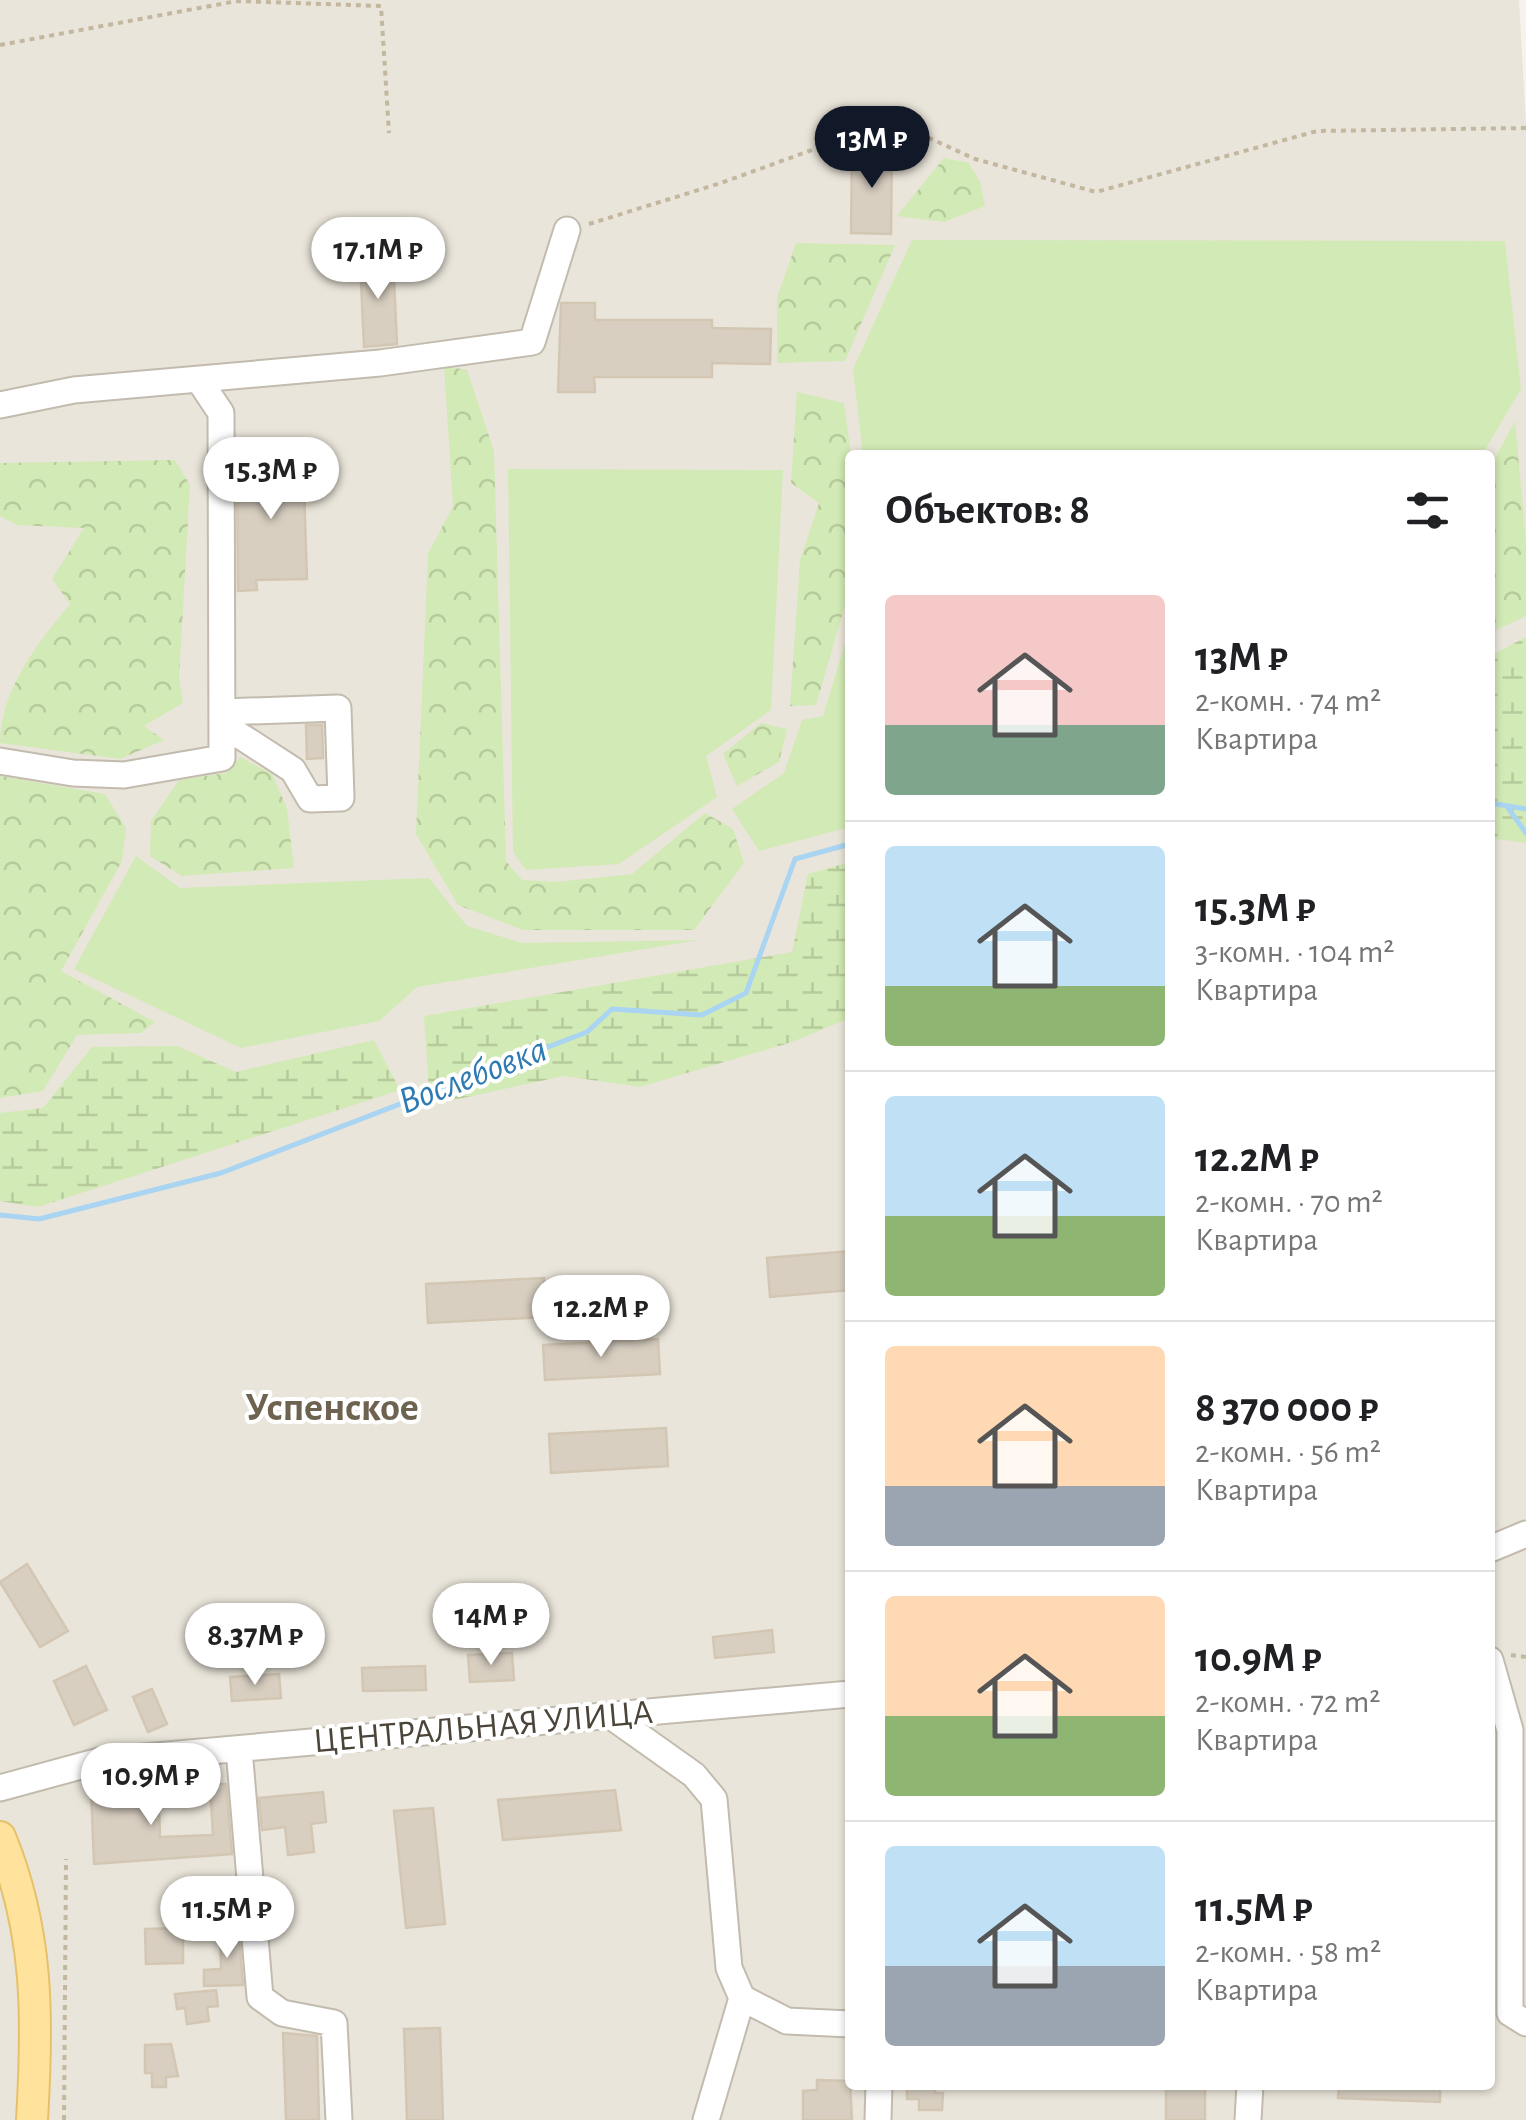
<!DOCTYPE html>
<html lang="ru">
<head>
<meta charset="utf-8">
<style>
	body { margin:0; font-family:"Alegreya Sans",sans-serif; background:#f6f6f6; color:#202124; height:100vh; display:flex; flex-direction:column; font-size:38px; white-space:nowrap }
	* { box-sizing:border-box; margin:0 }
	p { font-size:32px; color:#757577 }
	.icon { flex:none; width:55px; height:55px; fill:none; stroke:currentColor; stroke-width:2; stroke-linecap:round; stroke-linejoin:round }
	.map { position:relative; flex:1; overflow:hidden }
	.drawer { position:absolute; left:845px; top:450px; width:650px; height:1640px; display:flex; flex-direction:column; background:#fff; border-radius:10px; box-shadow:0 2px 8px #0004 }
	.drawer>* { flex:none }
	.price { position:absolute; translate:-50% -85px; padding:0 22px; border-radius:35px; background:#fff; color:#222; font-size:32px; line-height:65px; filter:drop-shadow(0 2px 5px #0008) }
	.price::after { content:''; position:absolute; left:50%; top:60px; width:30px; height:22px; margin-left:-15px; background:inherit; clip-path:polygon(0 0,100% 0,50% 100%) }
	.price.active { background:#111827; color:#fff }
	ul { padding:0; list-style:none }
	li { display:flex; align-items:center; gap:30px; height:250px; padding:0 40px }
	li+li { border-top:2px solid #e0e0e0 }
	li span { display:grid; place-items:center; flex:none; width:280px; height:200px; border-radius:10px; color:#555 }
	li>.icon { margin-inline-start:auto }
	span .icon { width:120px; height:120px; fill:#fffc; stroke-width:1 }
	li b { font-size:42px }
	h2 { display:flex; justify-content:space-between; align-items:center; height:120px; padding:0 40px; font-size:42px }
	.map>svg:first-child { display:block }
</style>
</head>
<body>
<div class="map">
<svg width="1526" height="2120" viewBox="0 0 1526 2120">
	<defs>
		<pattern id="forest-crowns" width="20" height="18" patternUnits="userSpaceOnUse" patternTransform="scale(2.5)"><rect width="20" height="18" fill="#d2eab5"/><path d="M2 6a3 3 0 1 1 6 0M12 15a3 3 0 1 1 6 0" fill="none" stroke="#b6ca9c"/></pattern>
		<pattern id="wetland-marsh" width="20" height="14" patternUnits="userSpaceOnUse" patternTransform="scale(2.5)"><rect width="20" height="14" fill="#d2eab5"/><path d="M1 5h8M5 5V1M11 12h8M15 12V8" fill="none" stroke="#b6ca9c"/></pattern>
	</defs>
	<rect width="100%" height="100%" fill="#f6f3ec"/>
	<!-- residential -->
	<path fill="#eae5da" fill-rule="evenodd" d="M0 0H1519L1526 124V2120H0ZM850 455H1490V2085H850Z"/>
	<!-- green -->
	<path fill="#d2eab5" d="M912 240 1505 241 1521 389 1482 455H863L853 369Z
		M508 469 783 470 771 710 706 756 717 797 619 864 526 870 513 852Z
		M850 627V827L759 851 732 809 784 773 802 720 823 716Z
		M136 856 180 888 429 878 467 926 522 943 699 940 417 987 379 1021 241 1048 74 969Z"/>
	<!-- forest -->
	<path fill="url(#forest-crowns)" d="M944 158 969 163 980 182 985 206 944 222 897 216Z
		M796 243 895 245 845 361 777 363V298Z
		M444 366 467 370 494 451 506 861 522 880 556 882 632 874 705 813 733 829 744 863 694 930H523L458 905 416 834 428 554 453 506Z
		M797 392 844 403 851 455 850 588 816 705 790 706 800 560 819 503 791 483Z
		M1515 421 1526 543V616L1490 633V468Z
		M175 460 190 485 179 678 183 703 144 726 164 740 120 759 0 743C0 691 38 642 70 604L52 579 84 528 17 525 0 516V463Z
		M761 723 787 729 779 762 737 786 723 754Z
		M240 757 272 774 287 808 294 868 182 876 150 856 151 821 179 780 226 773Z
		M0 776 105 794 126 828 122 861 61 971 155 1022 141 1033 77 1035 43 1091 0 1098Z"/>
	<!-- wetland -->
	<path fill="url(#wetland-marsh)" d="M1526 637V843L1490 838V656Z
		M850 862V1018L792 1042 640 1087 564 1076 430 1105 424 1016 792 952 808 874Z
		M374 1040 400 1090 38 1207 0 1201V1113L43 1108 92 1047 177 1046 236 1072Z"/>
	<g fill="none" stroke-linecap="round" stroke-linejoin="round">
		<!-- stream -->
		<path stroke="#a9d4f2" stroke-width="5" d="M1490 803 1526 809
			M1508 808 1526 833
			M0 1215 39 1219 221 1173 587 1032 612 1009 702 1015 746 993 795 859 850 844"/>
	</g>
	<!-- building -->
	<path fill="#d8cfc1" stroke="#d3c7b4" stroke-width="2.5" d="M852 148H892L891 234 851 233Z
		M393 258 397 344 364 347 360 260Z
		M561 303H595V320H712V328L771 329 770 364 712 363V377H594L595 392H558Z
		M303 459 307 579 256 580 257 590 238 591 237 461Z
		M306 725H322L323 758 307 759Z
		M850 1251V1290L770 1297 767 1258Z
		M544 1278 546 1317 428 1323 426 1284Z
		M658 1339 660 1374 545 1380 543 1345Z
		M666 1428 668 1466 551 1473 549 1434Z
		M27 1564 68 1631 40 1647 0 1582Z
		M772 1630 774 1652 715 1658 713 1637Z
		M512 1653 514 1680 470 1682 468 1655Z
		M86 1666 107 1710 74 1725 54 1681Z
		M425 1666 426 1690 363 1691 362 1668Z
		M279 1674 281 1698 232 1701 230 1677Z
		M152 1689 167 1724 148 1732 133 1697Z
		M210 1784H226L232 1854 94 1864 91 1789 144 1787 154 1808 159 1806 160 1837 213 1835Z
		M615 1790 621 1830 503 1840 498 1800Z
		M323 1792 326 1822 311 1824 314 1852 288 1855 285 1827 262 1830 259 1798Z
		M433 1808 445 1924 406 1928 394 1811Z
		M238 1926 243 1985 204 1986V1970L221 1969 220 1927Z
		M183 1928V1963L146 1964 145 1929Z
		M216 1990 218 2006 207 2007 209 2021 187 2024 185 2008 177 2009 175 1994Z
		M440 2028 443 2120H407L404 2029Z
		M283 2033 317 2036 319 2120H286Z
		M171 2044 178 2076 166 2077V2087H152V2073H145V2045Z
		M817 2080 850 2081 852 2120H803V2091L817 2090Z
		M907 2085H935V2093H943L942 2110H919V2099H907Z
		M1166 2085H1205V2120H1166Z
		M1339 2085H1440V2102L1338 2098Z"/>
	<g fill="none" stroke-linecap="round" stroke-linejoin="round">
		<defs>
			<path id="minor" d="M0 405 74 390 380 363 532 342 567 230
				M222 724 293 770 310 799 341 798 338 708 222 712
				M0 761 73 773 124 775 222 758 221 413 199 380
				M1490 1549 1526 1534
				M1490 1660 1510 1730V2013L1526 2023
				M611 1716 694 1775 714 1799 729 1968 742 1998 787 2021 850 2024
				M239 1749 260 1997 282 2013 334 2023 339 2120
				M0 1788 99 1761 850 1694
				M706 2120 742 1998
				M878 2120 879 2085
				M1248 2120 1250 2085"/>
			<path id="major" d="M0 1837C39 1932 38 2019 32 2120"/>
		</defs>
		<!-- minor casing -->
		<use href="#minor" stroke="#c2bbae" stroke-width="29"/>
		<!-- major casing -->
		<use href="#major" stroke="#e6c16a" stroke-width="34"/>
		<!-- path -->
		<path stroke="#c4b79f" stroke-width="4" stroke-dasharray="5 5" stroke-linecap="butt" d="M0 45 237 1 381 6 389 133
			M589 224 721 183 892 121 975 159 1096 192 1317 131 1526 128
			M1511 1655 1526 1657
			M64 2120 66 1859"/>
		<!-- minor -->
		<use href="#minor" stroke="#fff" stroke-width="25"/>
		<!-- major -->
		<use href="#major" stroke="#ffe39c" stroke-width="30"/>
	</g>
	<g text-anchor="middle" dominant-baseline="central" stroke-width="8" stroke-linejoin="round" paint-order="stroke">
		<!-- street labels -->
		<g font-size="35" fill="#4b4439" stroke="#fff">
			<text transform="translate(483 1727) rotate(-5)">ЦЕНТРАЛЬНАЯ УЛИЦА</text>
		</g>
		<!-- water labels -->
		<g font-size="38" font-style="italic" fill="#2e7ab2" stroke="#fff">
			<text transform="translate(473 1076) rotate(-21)">Вослебовка</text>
		</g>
		<!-- quarter labels -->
		<g font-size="40" font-weight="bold" fill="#6e6250" stroke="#fff">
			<text x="332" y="1408">Успенское</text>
		</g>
	</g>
</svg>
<b class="price active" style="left:872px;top:191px">13M ₽</b>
<b class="price" style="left:378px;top:302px">17.1M ₽</b>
<b class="price" style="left:271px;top:522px">15.3M ₽</b>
<b class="price" style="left:601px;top:1360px">12.2M ₽</b>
<b class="price" style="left:491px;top:1668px">14M ₽</b>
<b class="price" style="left:255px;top:1688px">8.37M ₽</b>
<b class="price" style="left:151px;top:1828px">10.9M ₽</b>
<b class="price" style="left:227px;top:1961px">11.5M ₽</b>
<section class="drawer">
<h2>Объектов: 8<svg class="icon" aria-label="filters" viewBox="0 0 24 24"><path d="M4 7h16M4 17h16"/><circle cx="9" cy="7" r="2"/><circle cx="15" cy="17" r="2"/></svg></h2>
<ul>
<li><span style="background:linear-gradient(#f6c9c9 65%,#7fa58c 0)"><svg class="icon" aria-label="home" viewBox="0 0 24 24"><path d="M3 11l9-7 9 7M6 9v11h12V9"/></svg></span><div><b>13M ₽</b><p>2-комн. · 74 m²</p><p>Квартира</p></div></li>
<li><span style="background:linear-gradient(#bfe0f5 70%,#8fb573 0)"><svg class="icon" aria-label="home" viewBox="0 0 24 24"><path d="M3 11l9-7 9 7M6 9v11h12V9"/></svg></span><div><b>15.3M ₽</b><p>3-комн. · 104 m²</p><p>Квартира</p></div></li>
<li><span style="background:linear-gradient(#bfe0f5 60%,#8fb573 0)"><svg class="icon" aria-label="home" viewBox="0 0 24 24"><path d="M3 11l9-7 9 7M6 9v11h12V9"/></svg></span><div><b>12.2M ₽</b><p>2-комн. · 70 m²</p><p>Квартира</p></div></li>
<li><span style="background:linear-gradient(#ffd9b3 70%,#9aa5b1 0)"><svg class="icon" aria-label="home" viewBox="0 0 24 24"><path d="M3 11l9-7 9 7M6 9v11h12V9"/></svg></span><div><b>8 370 000 ₽</b><p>2-комн. · 56 m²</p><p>Квартира</p></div></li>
<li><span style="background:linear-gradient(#ffd9b3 60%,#8fb573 0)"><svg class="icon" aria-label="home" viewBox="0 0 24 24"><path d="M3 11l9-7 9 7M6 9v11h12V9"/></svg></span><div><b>10.9M ₽</b><p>2-комн. · 72 m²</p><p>Квартира</p></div></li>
<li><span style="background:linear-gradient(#bfe0f5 60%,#9aa5b1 0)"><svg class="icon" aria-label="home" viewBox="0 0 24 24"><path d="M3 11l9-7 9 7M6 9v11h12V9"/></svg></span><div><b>11.5M ₽</b><p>2-комн. · 58 m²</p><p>Квартира</p></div></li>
</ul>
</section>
</div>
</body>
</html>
